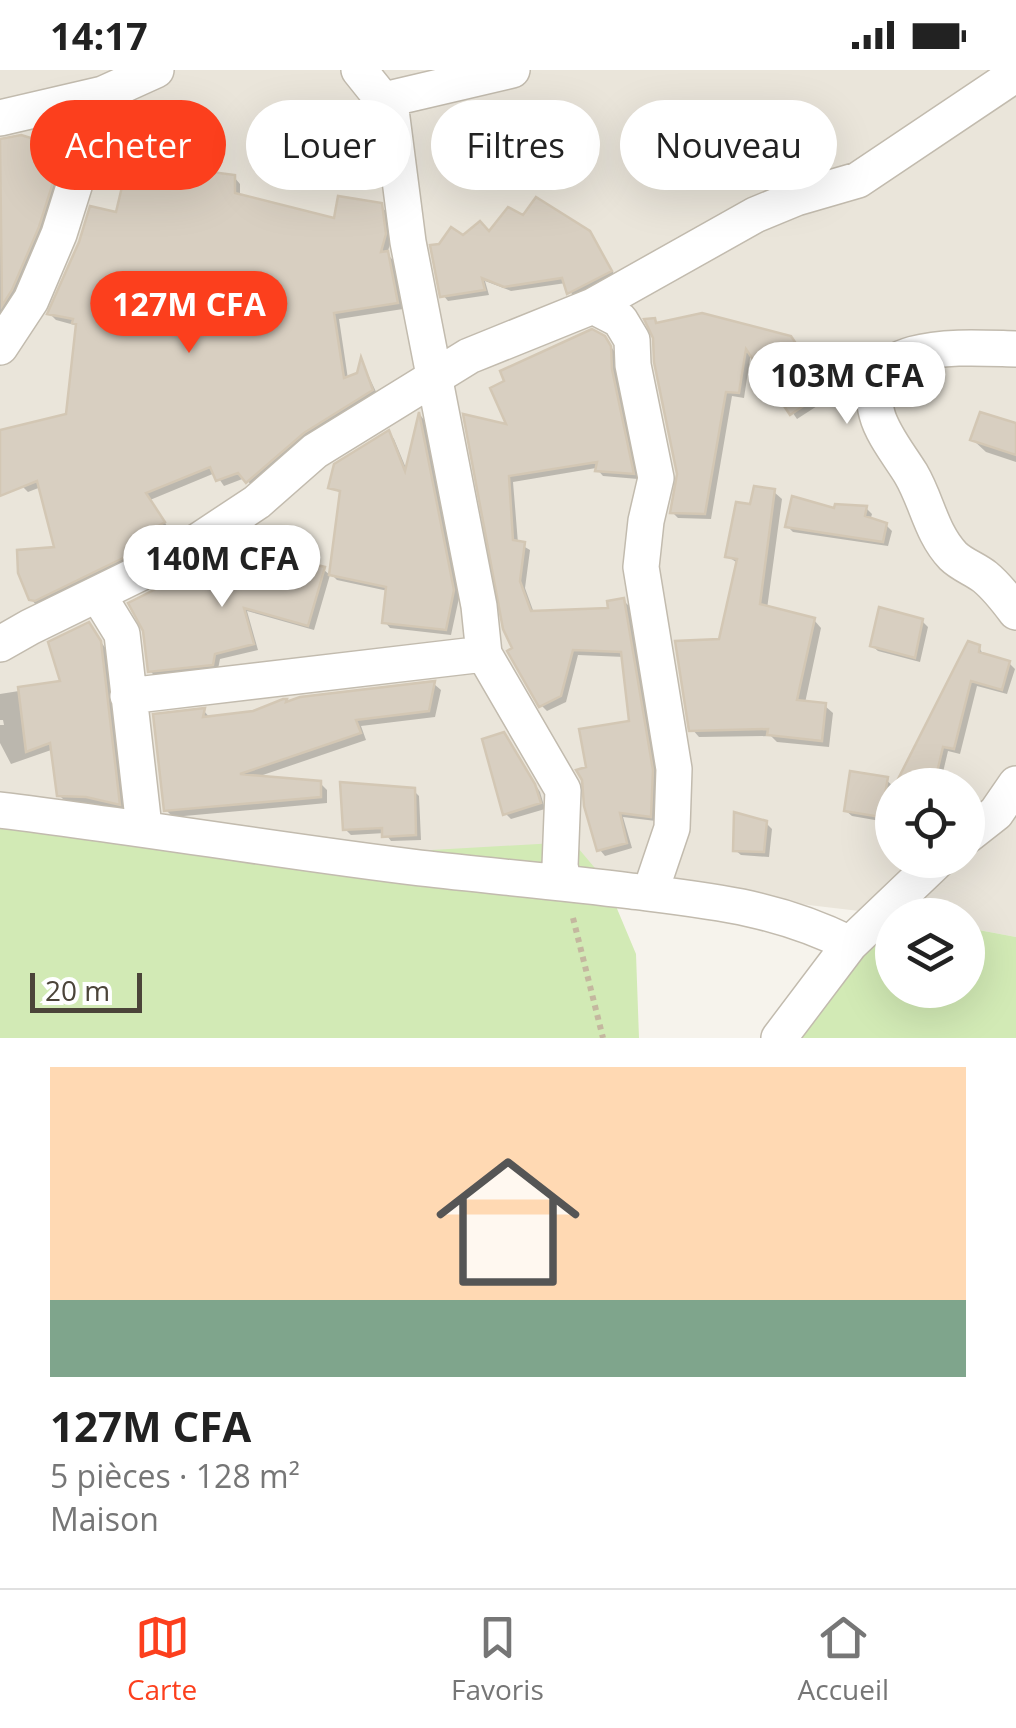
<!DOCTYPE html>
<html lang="fr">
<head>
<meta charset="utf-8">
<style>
	body { margin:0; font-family:"Open Sans",sans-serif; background:#f6f6f6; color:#222; height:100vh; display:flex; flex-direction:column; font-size:38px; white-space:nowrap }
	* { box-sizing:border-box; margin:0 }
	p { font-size:32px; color:#767676 }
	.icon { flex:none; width:55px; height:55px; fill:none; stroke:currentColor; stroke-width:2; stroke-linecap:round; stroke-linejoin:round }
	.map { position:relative; height:968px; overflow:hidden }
	.sheet { display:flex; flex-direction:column; background:#fff; flex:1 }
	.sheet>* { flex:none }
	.banner { position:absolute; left:30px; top:30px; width:958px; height:90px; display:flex; gap:20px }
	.controls { position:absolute; left:875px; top:698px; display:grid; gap:20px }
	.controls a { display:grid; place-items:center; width:110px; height:110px; border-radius:50%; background:#fff; box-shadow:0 10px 40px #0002; font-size:50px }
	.scale { position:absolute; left:30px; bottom:25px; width:112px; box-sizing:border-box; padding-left:10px; border:5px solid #4b4439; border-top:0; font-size:28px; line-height:35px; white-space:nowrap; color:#4b4439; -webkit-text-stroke:8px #fff; paint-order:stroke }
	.price { position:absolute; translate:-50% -85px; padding:0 22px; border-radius:35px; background:#fff; color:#222; font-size:32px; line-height:65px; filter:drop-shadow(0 2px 5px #0008) }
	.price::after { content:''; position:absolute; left:50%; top:60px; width:30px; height:22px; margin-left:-15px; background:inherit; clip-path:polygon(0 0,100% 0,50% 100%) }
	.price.current { background:#fc3f1d; color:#fff }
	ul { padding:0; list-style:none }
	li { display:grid; align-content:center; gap:20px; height:530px; padding:0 50px }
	li span { display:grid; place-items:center; height:310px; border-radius:0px; color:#555 }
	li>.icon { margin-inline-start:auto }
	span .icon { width:180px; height:180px; fill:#fffc; stroke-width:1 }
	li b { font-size:42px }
	.chip { padding:0 35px; border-radius:45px; background:#fff; box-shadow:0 10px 40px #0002; font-size:35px; line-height:90px }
	.chip.current { background:#fc3f1d; color:#fff }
	.status { display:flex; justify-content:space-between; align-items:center; height:70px; padding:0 50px; background:#fff; direction:ltr }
	.status svg { height:28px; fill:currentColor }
	.menu { display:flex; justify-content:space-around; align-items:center; height:140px; border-top:2px solid #e0e0e0; background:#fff; font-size:28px; color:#767676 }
	.menu a { display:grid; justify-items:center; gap:5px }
	.menu .current { color:#fc3f1d }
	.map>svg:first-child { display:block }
</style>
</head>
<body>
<div class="status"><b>14:17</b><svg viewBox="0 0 49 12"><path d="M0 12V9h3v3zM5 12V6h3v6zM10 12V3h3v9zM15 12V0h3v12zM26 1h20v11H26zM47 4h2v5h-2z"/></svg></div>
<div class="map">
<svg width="1016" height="968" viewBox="0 0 1016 968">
	<rect width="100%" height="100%" fill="#f6f3ec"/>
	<!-- residential -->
	<path fill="#eae5da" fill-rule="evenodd" d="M0 0H1016V867L968 858V845H893L0 739ZM892 715H968V790H892Z"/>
	<!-- green -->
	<path fill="#d2eab5" d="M0 739 362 784 573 772 605 810 636 884 639 968H0Z
		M891 845 892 920H968V858L1016 867V968H802Z"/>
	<!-- shadow -->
	<path fill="#0003" d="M0 71 63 80 68 85 44 163 17 226 0 252Z
		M234 107 240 114V127L336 151 380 136 387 142 391 171 387 184 393 190 403 239 339 249 348 309 359 305 362 292 378 326 254 418 245 408 224 416 215 403 150 430 169 459 161 464 168 474 37 536 31 529 58 479 41 417 28 422 22 416 97 339 78 256 56 250 50 244 117 145 174 115Z
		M524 149 589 163 616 207 574 228 566 213 511 221 485 211 489 225 448 231 443 225 463 169 489 164Z
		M654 250 658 255 797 274 831 327 797 349 751 282 744 328 732 326 711 449 678 448 672 442 679 404Z
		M610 275 616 284 617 307 638 409 603 406 596 398 513 412 518 473 530 480 525 518 534 543 611 541 624 531 629 536 657 708 656 751 623 747 632 778 605 786 600 780 588 699 632 653 624 587 578 585 566 632 547 641 541 635 516 579 466 347 511 357Z
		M421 346 424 350 459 528 451 565 390 558 385 552 388 521 337 510 332 505 342 424 331 417 389 363 394 369 408 403Z
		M1016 356V392L986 382 973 370Z
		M774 422 782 429 767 539 814 550 821 558 805 633 825 636 833 643 829 677 777 672 771 666 699 667 692 659 721 571 739 494 727 486 752 437Z
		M866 438 872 444 870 451 886 455 892 461 888 476 793 462 787 456 836 441Z
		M324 500 330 505 314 560 247 541 258 580 220 589 218 599 156 607 150 601 198 520Z
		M922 551 928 557 920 592 878 581 872 576Z
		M89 555 106 579 124 739 65 731 59 725 54 679 11 694 0 673V655H4L3 650H0V624L63 614Z
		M979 577 984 586 1009 593 1015 599 1007 624 977 616 960 684 948 681 940 715H898Z
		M434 614 441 620 435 647 361 656 366 670 254 708 320 713 327 720V733L173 747 166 740 204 641 211 649 254 644 286 631 288 634Z
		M504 664 540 722 545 739 511 749 505 743Z
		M886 710 892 715V741L888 737 886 752 852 746 846 741Z
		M413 720 419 726 421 770 391 771 385 763 351 765 345 759Z
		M766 753 772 759 769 787 741 785 735 780Z"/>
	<!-- building -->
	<path fill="#d8cfc1" stroke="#d3c7b4" stroke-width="2.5" d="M21 65 64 78 39 157 12 220 2 236 0 69Z
		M174 97 235 105V123L334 148 338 126 382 133 386 164 381 182 388 181 398 233 334 243 344 308 357 303 361 287 373 320 304 363 246 413 238 403 216 411 210 397 146 423 165 452 157 457 164 468 35 531 29 530 18 503 17 480 54 477 37 411 0 426V360L66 344 76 254 72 253 73 249 47 244 79 172 90 136 116 142 126 100 171 112Z
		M536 127 590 161 612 201 567 224 562 208 504 217 482 208 485 220 440 227 430 175 439 174 451 157 463 165 480 151 489 161 508 137 523 145Z
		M702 243 791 266 827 320 790 345 746 279 739 323 726 322 705 444 670 443 677 404 654 292 653 268 644 249 655 248 656 253Z
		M592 259 605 266 611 276 612 299 634 404 595 401 597 392 509 406 513 470 525 472 520 511 531 541 608 538 607 531 624 528 653 700 651 747 620 743 627 773 597 781 584 736 582 710 576 700 586 697 579 659 629 651 621 582 573 580 561 626 539 637 507 581 512 578 503 559 463 344 506 354 490 318 504 311 500 301Z
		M419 342 454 520 446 560 382 553 386 517 329 505 340 421 328 418 334 394 389 360 405 401Z
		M980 342 1016 353V385L970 370Z
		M754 416 775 419 760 534 815 548 797 630 826 633 822 671 767 665 768 659 689 661 675 571 719 569 737 489 725 487 736 432 750 434Z
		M792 426 834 438 835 434 867 436 865 446 887 453 883 472 785 457Z
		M264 482 325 497 308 556 244 538 254 574 215 584 213 595 148 602 143 561 128 533 188 503 197 518Z
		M879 537 923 549 915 588 870 576Z
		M89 552 101 571 120 735 86 727 57 726 50 673 26 682 18 617 60 611 48 572Z
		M968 571 980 575 979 582 1010 591 1002 620 971 611 954 679 943 677 934 715H895Z
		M435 611 429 641 356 650 361 663 240 704 321 711V727L164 741 153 644 205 638 203 647 253 641 283 629H287L286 632 300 627Z
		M504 662 535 714 541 733 503 745 482 669Z
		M850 701 888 707 881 747 844 741Z
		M340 712 415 718 416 765 382 767V758L343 760Z
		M734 742 767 751 764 782 733 781Z"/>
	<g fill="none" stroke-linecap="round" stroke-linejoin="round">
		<defs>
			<path id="street" d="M359 0 391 40 408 172 479 536 484 584 563 720 560 796 564 813
				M384 30 512 0
				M0 48 103 24 156 0
				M593 236 620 250 632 270 633 295 656 408 646 451 641 497 674 699 672 758 650 823
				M0 277 31 230 59 164 103 24
				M1016 279C969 278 856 267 877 344 882 364 900 386 911 404 927 431 931 463 953 486 962 495 975 499 985 507 996 516 1007 530 1016 542
				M98 525 122 564 144 757
				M0 574 30 557 177 485 257 432 315 381 469 286 593 236 755 145 796 128 858 110 1016 4
				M128 626 484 584
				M0 740C140 757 280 781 420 798 490 806 561 812 631 821 711 831 776 837 850 874
				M968 765 996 743 1016 714
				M779 968 850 874 938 790"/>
		</defs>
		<!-- street casing -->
		<use href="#street" stroke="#c2bbae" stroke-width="38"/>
		<!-- path -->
		<path stroke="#c4b79f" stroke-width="6" stroke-dasharray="5 5" stroke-linecap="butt" d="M573 848 603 968"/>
		<!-- street -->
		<use href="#street" stroke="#fff" stroke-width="35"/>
	</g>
</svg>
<div class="controls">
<a><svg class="icon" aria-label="locate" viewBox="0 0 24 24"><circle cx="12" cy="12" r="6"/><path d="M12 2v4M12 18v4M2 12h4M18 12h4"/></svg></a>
<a><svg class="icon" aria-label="layers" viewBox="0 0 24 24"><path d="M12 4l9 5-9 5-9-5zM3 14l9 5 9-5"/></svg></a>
</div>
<div class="scale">20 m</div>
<b class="price current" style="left:189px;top:286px">127M CFA</b>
<b class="price" style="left:847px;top:357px">103M CFA</b>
<b class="price" style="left:222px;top:540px">140M CFA</b>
<div class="banner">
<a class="chip current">Acheter</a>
<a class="chip">Louer</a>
<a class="chip">Filtres</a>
<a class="chip">Nouveau</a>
</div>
</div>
<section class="sheet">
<ul>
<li><span style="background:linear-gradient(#ffd9b3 75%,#7fa58c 0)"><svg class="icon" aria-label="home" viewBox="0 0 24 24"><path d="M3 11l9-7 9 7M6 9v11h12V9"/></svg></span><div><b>127M CFA</b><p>5 pièces · 128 m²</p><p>Maison</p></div></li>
</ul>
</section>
<nav class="menu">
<a class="current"><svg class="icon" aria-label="map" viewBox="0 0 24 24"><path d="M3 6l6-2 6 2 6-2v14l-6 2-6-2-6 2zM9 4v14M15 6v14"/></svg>Carte</a>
<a><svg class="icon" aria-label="saved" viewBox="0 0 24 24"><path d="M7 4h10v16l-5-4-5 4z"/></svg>Favoris</a>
<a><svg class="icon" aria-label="home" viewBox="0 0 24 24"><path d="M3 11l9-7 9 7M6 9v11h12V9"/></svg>Accueil</a>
</nav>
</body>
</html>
